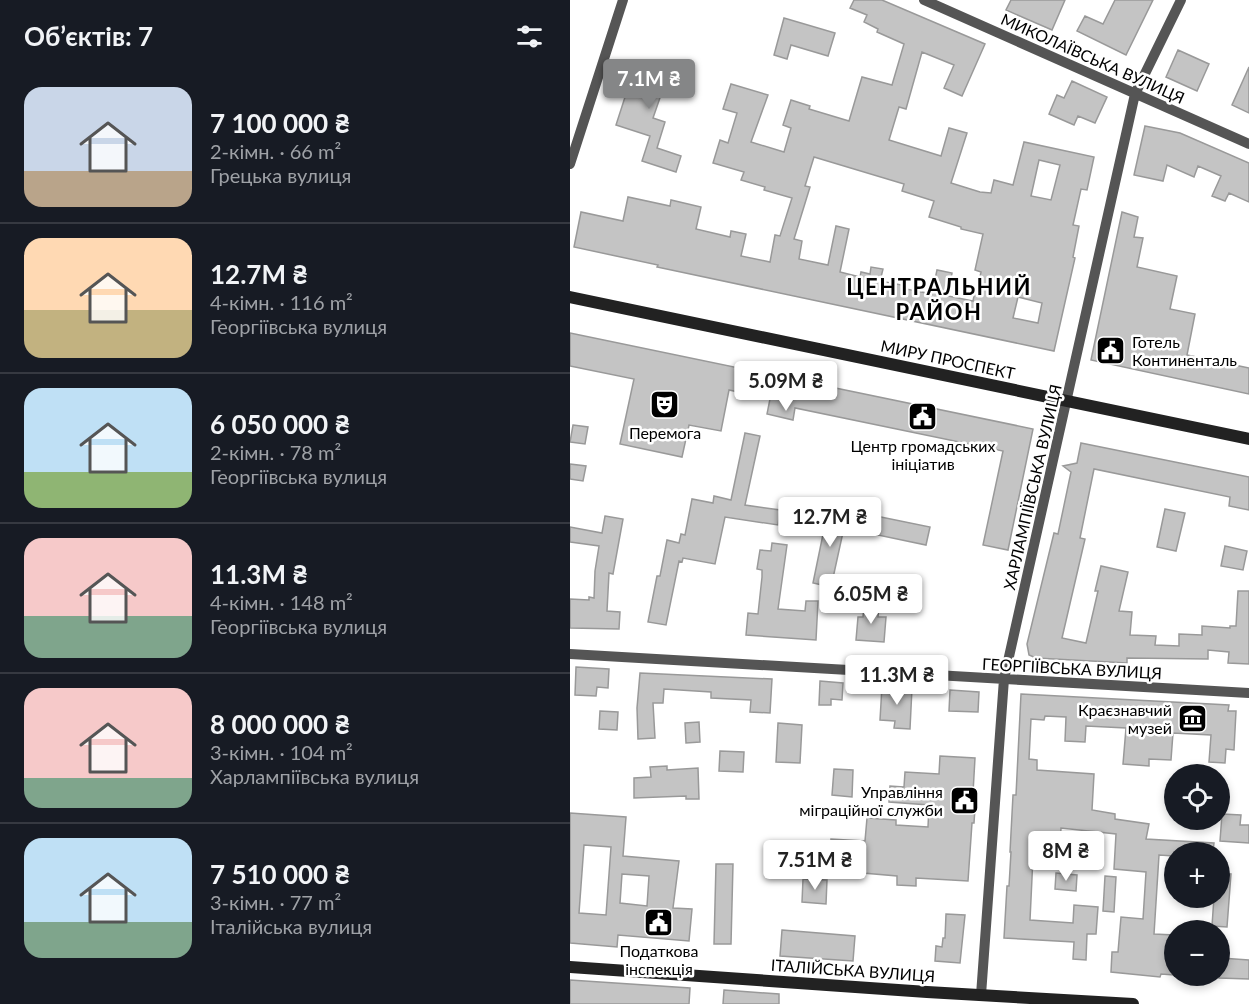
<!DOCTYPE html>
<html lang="uk">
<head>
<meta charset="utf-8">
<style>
	body { margin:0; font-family:Lato,sans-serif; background:#20242c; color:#f1f3f6; height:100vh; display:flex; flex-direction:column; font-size:22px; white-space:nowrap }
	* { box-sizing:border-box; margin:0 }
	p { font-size:20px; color:#9ea1a6 }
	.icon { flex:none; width:33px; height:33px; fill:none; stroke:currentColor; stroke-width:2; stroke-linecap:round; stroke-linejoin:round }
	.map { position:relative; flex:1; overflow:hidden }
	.side { display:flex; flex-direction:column; background:#171b24; width:570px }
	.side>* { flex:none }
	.fabs { position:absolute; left:594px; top:764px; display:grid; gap:12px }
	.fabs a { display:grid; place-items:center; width:66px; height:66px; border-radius:50%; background:#171b24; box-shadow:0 3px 9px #0003; font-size:30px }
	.price { position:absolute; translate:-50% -51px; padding:0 14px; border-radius:6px; background:#fff; color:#222; font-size:20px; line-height:39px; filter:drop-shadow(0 2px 3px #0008) }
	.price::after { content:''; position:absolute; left:50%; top:36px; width:18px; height:14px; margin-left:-9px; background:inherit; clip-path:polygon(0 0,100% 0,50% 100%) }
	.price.selected { background:#858687; color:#fff }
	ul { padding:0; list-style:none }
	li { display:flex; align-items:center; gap:18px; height:150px; padding:0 24px }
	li+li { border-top:2px solid #363941 }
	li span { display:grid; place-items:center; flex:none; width:168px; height:120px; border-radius:18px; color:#555 }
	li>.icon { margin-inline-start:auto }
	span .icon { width:72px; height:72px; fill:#fffc; stroke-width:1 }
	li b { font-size:26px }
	h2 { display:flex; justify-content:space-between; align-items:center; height:72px; padding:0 24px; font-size:26px }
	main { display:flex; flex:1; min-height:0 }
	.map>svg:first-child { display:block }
</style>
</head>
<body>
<main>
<section class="side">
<h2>Об’єктів: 7<svg class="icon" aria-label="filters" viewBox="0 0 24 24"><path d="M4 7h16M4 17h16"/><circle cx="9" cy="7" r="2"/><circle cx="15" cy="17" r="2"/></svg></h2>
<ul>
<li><span style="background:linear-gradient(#c9d6e8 70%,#b9a48a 0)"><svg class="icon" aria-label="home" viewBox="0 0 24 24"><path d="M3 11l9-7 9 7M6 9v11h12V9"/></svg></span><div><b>7 100 000 ₴</b><p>2-кімн. · 66 m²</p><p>Грецька вулиця</p></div></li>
<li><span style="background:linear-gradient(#ffd9b3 60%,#c2b280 0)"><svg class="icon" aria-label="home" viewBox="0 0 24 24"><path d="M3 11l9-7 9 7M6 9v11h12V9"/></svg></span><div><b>12.7M ₴</b><p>4-кімн. · 116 m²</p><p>Георгіївська вулиця</p></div></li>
<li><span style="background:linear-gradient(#bfe0f5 70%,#8fb573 0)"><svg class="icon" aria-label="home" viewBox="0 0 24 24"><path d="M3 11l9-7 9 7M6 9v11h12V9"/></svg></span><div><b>6 050 000 ₴</b><p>2-кімн. · 78 m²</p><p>Георгіївська вулиця</p></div></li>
<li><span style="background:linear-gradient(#f6c9c9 65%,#7fa58c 0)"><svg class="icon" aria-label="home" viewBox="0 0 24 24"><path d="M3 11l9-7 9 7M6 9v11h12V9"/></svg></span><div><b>11.3M ₴</b><p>4-кімн. · 148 m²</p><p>Георгіївська вулиця</p></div></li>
<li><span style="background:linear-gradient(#f6c9c9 75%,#7fa58c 0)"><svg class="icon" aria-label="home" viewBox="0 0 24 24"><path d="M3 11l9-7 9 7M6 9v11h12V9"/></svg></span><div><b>8 000 000 ₴</b><p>3-кімн. · 104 m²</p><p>Харлампіївська вулиця</p></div></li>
<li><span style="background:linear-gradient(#bfe0f5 70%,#7fa58c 0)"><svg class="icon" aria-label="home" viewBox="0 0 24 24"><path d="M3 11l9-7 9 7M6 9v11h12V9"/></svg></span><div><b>7 510 000 ₴</b><p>3-кімн. · 77 m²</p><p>Італійська вулиця</p></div></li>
</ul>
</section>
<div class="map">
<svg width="679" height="1004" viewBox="0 0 679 1004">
	<rect width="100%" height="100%" fill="#fff"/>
	<!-- building -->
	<path fill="#c4c4c4" stroke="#999" stroke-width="1.5" fill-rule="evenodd" d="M284 0H312L415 44 392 96 374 88 384 65 352 52 336 109 329 107 319 140 371 156 379 128 397 133 381 183 410 192 421 193 424 180 443 185 454 142 524 157 517 190 511 189 503 225 509 226 503 257 505 258 484 351 87 267 88 265 4 247 11 212 53 221 58 197 100 206 101 200 131 207 126 229 160 237 161 231 176 234 171 256 200 262 205 235 210 236 222 198 194 190 195 187 171 180 174 172 143 163 150 140 158 143 167 113 153 109 161 84 198 95 181 142 214 152 221 128 213 125 221 100 240 106 239 109 279 121 292 77 322 85 334 44 307 32 308 29 294 22 297 15 280 8ZM244 157 334 184 332 191 364 201 359 217 391 227V229L413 234 405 270 411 272 407 292 405 291 403 301 378 296 382 273 367 270 362 294 336 289 337 286 310 281 313 269 301 267 300 274 291 272 290 277 270 272 279 229 266 226 258 265 229 259 232 241 224 239 240 187 235 186ZM469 160 490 165 481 200 461 196ZM448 297 472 303 468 323 443 318Z
		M441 0H495L482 30 436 10Z
		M545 0H583L556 55 507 31 515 16 533 24Z
		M214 18 265 33 258 56 221 45 217 59 204 55Z
		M608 50 639 64 627 91 596 77Z
		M67 60 111 74 105 93 93 89 83 118 95 122 87 148 111 156 106 172 72 161 80 136 46 125Z
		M679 67V113L662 105Z
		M502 81 537 97 525 123 508 116 504 125 479 114 487 95 494 98Z
		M575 126 610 133 679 163V202L659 193 655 201 642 196 651 176 628 166 624 177 597 165 593 181 564 175Z
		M552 212 568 217 564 237 573 238 567 267 607 276 600 309 625 314 617 355 679 368V394L521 360Z
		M0 333 463 429 438 550 413 545 433 451 225 408 223 420 197 414 200 399 159 390 151 431 119 425 112 457 50 444 64 379 0 366Z
		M3 425 18 427 15 444 0 442Z
		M175 433 190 436 175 505 210 510 208 525 155 517 145 564 113 558 112 562 109 561 96 625 78 622 87 576H90L97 540 109 543 111 534 115 535 122 499 143 503 144 496 161 500Z
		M511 443 679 477V510L659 506 660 497 524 469 510 538 515 539 492 638 516 643 528 591H525L531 566 558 572 549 611 562 612 560 635 586 636 585 645 609 646V634L632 635V626L660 628V626H666L668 591H679V664L658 663 659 652 638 650V659L557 658V663L466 658 459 655 457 644 484 533 488 534 501 472 493 466 507 463Z
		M0 464 16 466 13 481 0 479Z
		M595 509 615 513 606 551 587 547Z
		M258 510 277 514 261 587 243 583Z
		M35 516 53 519 43 574 39 573 37 611 50 612 49 629 0 628V599L19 600V597L24 598 25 571 29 546 0 542V527L32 533Z
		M306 516 360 527 356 545 303 534Z
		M202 543 217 545 208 609 235 611 236 601H248L246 640 176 635 178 613 188 614 192 577V570L187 569 190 550 201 551Z
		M655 546 677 551 673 570 651 566Z
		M294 605 309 606 308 617H316L314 642 286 640 288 617H293Z
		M6 667 39 669 38 688 27 687 26 696 5 695Z
		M70 673 202 679 200 713 180 712 181 700 141 698V692L94 689 93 703H83L85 738 68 739 67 708Z
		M250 681 273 683 272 700 261 699V705H249Z
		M312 686 342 688 340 729 324 728 325 721 310 720Z
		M380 690 409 692 408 712 379 711Z
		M451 694 659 705 658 711H666L664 750 656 749 655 763 639 762 641 735 603 733 601 760 579 759V766L553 764 556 728 516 726 515 742 495 741 496 717 475 716 474 720 461 719 459 759 467 760V770L524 774 522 810 545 814V819L579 824 576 839 644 843 643 852H604V856L589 855 584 934 604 935V975L591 974 590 977 541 972 542 952H548L551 917 573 919 576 872 544 869 546 834 491 828 489 859 463 857 460 920 503 923 504 905 528 907 526 934H517L516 960 503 959 504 942 434 938 437 886H439L441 852H440L443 795H446Z
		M30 711 48 712 47 730 29 729Z
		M129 722 130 742 116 743 115 723Z
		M208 723 232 725 230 763 206 762Z
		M150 751 174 752 173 772 149 771Z
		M370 756 405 758 403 793H406L404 823H402L398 881 346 878V886L327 885V876L293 873 294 857 272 856 271 870H259L261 839 295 841 297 818 326 820V825L358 827 359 805 319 802 320 786 334 787 335 772 369 774Z
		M97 766V770L128 768 129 799H116V796L64 798V778L81 777 80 767Z
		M264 769 283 770 282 797 262 795Z
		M0 813 56 817 53 856 109 861 103 908 122 909 119 941 48 935 47 947 0 943ZM14 845 41 847 36 915 9 913ZM52 874 79 876 77 906 50 903Z
		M652 814 671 815 670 825H679V843L650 841Z
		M146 864H163L161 944H144Z
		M486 873 507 875 506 891 485 889Z
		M650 873 661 874 657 927 642 926 644 897H650Z
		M535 876 546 877 544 912 533 911Z
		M233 879 257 880 256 904 232 902Z
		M376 914 395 915 390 963 365 961 366 946 372 947 373 938H375Z
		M212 930 285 936 283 961 210 956Z
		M651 958 679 960V979L649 978Z
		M0 980 120 988 119 1004H0Z
		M154 990 209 994V1004H153Z"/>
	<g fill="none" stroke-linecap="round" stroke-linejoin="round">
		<!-- street -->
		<path stroke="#555" stroke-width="10" d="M354 0 679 144
			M0 164 53 0
			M0 654 679 693
			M411 995 434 679 565 94 611 0"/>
		<!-- secondary -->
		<path stroke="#222" stroke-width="12" d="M0 297 679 439
			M0 967 357 992 563 1004"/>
	</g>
	<!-- icons -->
	<defs>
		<symbol id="civic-square" viewBox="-11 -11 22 22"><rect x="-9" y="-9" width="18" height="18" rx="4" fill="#000" stroke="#fff"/><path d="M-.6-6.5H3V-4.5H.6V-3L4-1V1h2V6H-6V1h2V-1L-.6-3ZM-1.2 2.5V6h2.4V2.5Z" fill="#fff"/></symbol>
		<symbol id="theatre-square" viewBox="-11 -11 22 22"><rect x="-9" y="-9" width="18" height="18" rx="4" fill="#000" stroke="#fff"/><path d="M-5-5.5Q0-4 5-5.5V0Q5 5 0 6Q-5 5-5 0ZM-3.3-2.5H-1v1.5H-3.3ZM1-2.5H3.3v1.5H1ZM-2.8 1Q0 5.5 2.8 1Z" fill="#fff"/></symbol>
		<symbol id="museum-square" viewBox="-11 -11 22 22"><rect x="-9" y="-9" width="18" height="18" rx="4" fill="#000" stroke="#fff"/><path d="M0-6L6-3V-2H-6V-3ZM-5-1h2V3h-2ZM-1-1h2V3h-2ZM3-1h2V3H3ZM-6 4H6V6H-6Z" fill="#fff"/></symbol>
	</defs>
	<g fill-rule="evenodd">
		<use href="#civic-square" x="524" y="334" width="33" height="33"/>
		<use href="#theatre-square" x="78" y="388" width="33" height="33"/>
		<use href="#civic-square" x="336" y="400" width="33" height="33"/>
		<use href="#museum-square" x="606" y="702" width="33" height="33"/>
		<use href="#civic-square" x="378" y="784" width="33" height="33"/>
		<use href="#civic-square" x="72" y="906" width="33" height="33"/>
	</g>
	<g text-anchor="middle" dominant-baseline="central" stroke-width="5" stroke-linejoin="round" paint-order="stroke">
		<!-- street labels -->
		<g font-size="16" fill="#000" stroke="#fff">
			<text transform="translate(523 58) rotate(24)">МИКОЛАЇВСЬКА ВУЛИЦЯ</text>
			<text transform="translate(378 359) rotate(12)">МИРУ ПРОСПЕКТ</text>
			<text transform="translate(462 487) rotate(-77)">ХАРЛАМПІЇВСЬКА ВУЛИЦЯ</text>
			<text transform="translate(502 668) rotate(3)">ГЕОРГІЇВСЬКА ВУЛИЦЯ</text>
			<text transform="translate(283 970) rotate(4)">ІТАЛІЙСЬКА ВУЛИЦЯ</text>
		</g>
		<!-- poi labels -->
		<g font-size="16" fill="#000" stroke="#fff">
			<text x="562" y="341" text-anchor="start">Готель<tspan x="562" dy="18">Континенталь</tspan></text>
			<text x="95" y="432">Перемога</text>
			<text x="353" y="445">Центр громадських<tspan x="353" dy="18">ініціатив</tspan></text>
			<text x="602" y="709" text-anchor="end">Краєзнавчий<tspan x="602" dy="18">музей</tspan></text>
			<text x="373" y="791" text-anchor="end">Управління<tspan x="373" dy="18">міграційної служби</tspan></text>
			<text x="89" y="950">Податкова<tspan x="89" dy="18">інспекція</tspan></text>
		</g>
		<!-- district labels -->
		<g font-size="22" font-weight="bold" letter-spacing="1.5" fill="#000" stroke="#fff">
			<text x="369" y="286">ЦЕНТРАЛЬНИЙ<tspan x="369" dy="25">РАЙОН</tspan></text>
		</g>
	</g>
</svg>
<div class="fabs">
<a><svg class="icon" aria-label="locate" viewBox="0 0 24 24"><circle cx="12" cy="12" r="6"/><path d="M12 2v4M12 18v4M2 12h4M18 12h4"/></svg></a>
<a>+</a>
<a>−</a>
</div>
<b class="price selected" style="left:79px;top:110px">7.1M ₴</b>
<b class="price" style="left:216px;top:412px">5.09M ₴</b>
<b class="price" style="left:260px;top:548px">12.7M ₴</b>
<b class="price" style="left:301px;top:625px">6.05M ₴</b>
<b class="price" style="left:327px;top:706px">11.3M ₴</b>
<b class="price" style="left:496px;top:882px">8M ₴</b>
<b class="price" style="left:245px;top:891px">7.51M ₴</b>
</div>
</main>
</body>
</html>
